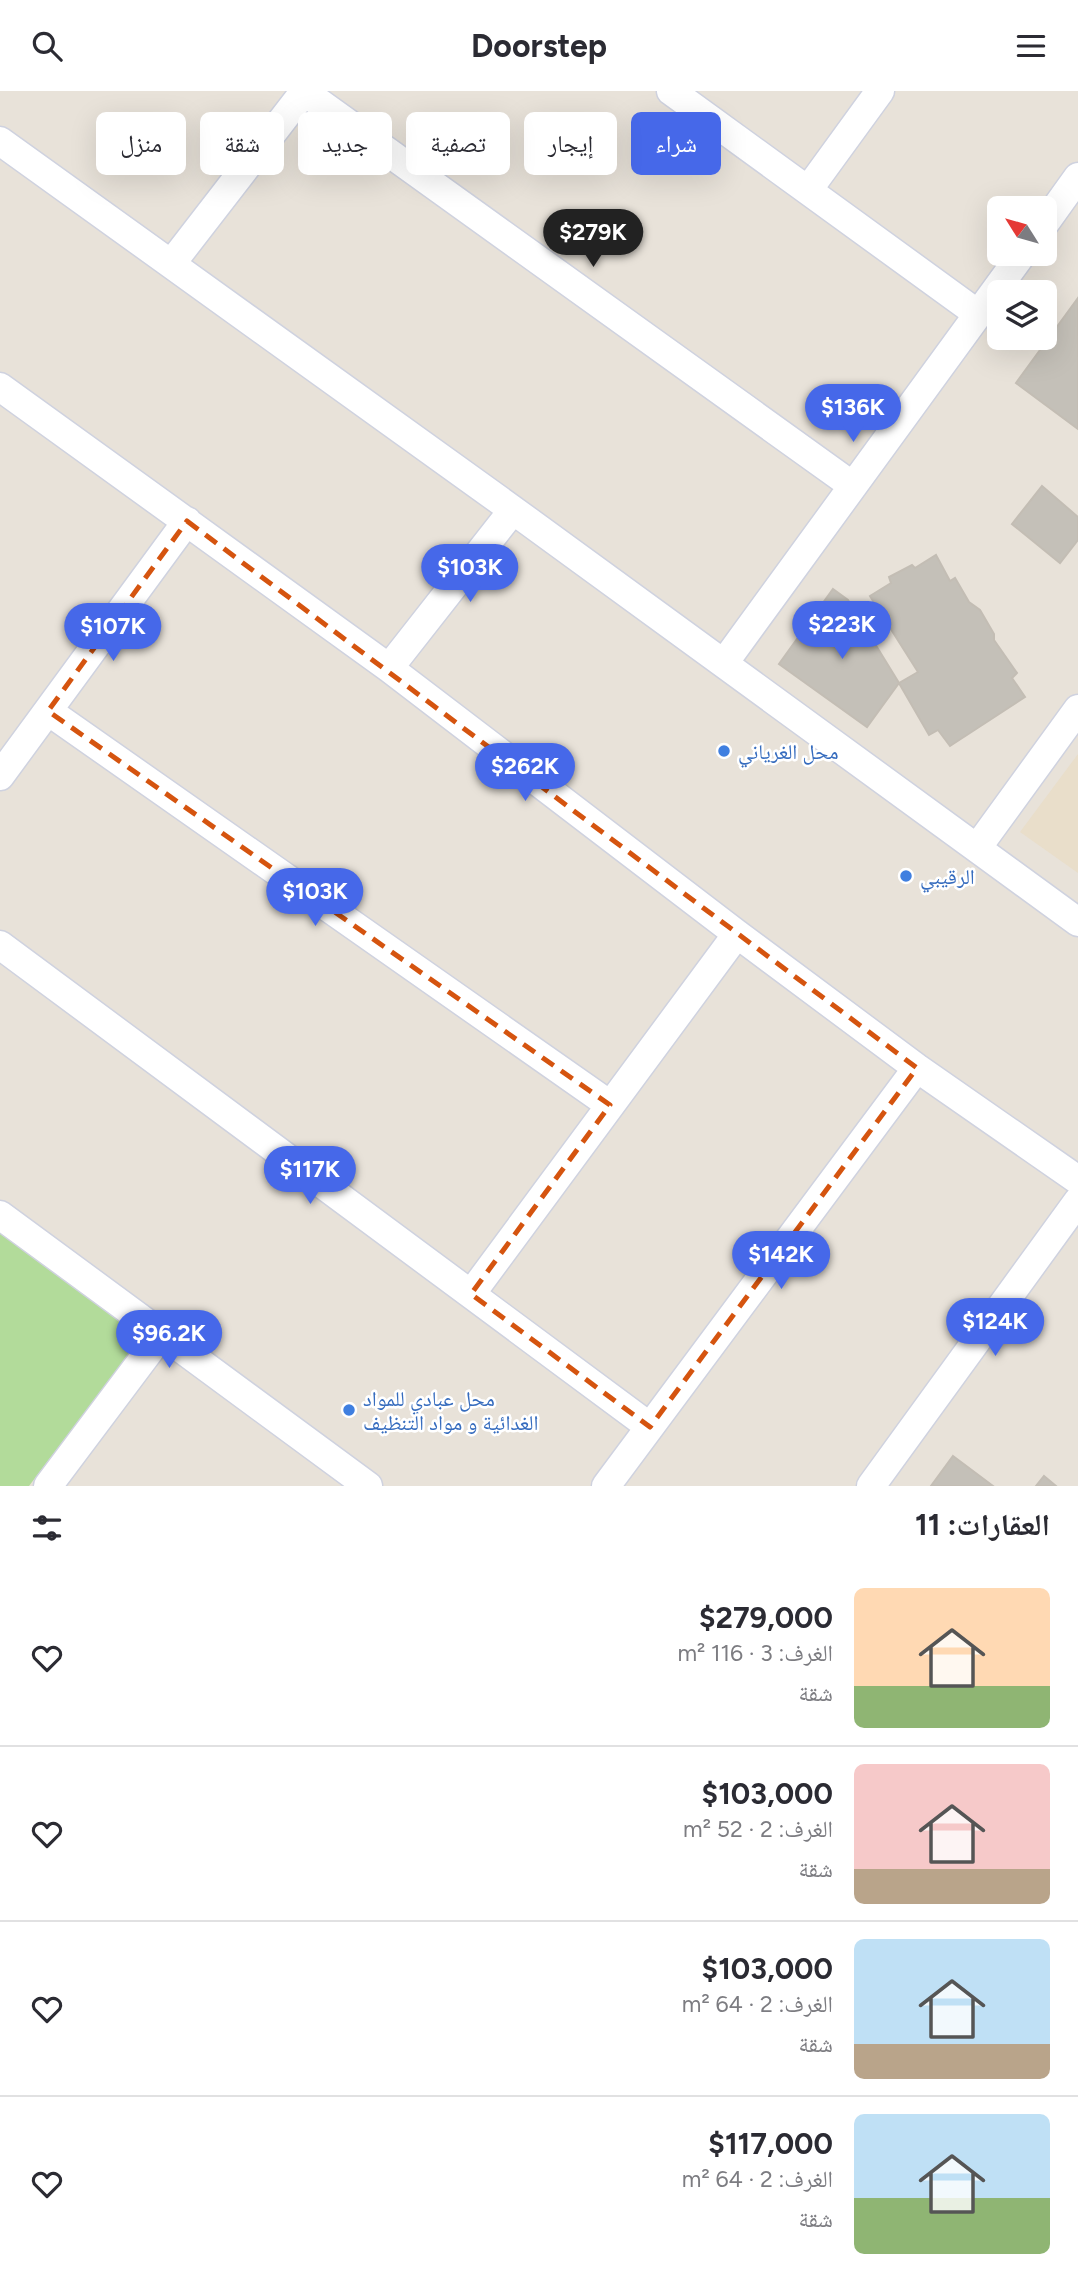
<!DOCTYPE html>
<html lang="ar">
<head>
<meta charset="utf-8">
<style>
	body { margin:0; font-family:Figtree,"Noto Naskh Arabic",sans-serif; background:#f7f7f7; color:#2b2b33; direction:rtl; height:100vh; display:flex; flex-direction:column; font-size:26px; white-space:nowrap }
	* { box-sizing:border-box; margin:0 }
	p { font-size:23px; color:#7c7c81 }
	.icon { flex:none; width:38px; height:38px; fill:none; stroke:currentColor; stroke-width:2; stroke-linecap:round; stroke-linejoin:round }
	.map { position:relative; height:1395px; overflow:hidden; direction:ltr }
	.side { display:flex; flex-direction:column; background:#fff; flex:1 }
	.side>* { flex:none }
	.hud { position:absolute; left:21px; top:21px; width:700px; height:63px; direction:rtl; display:flex; gap:14px }
	.needle { width:46px; rotate:307deg }
	.controls { position:absolute; left:987px; top:105px; display:grid; gap:14px }
	.controls a { display:grid; place-items:center; width:70px; height:70px; border-radius:10px; background:#fff; box-shadow:0 7px 28px #0002; font-size:35px }
	.price { position:absolute; translate:-50% -60px; padding:0 16px; border-radius:24px; background:#4668e9; color:#fff; font-size:23px; line-height:46px; filter:drop-shadow(0 2px 4px #0008) }
	.price::after { content:''; position:absolute; left:50%; top:42px; width:21px; height:16px; margin-left:-10px; background:inherit; clip-path:polygon(0 0,100% 0,50% 100%) }
	.price.active { background:#222; color:#fff }
	ul { padding:0; list-style:none }
	li { display:flex; align-items:center; gap:21px; height:175px; padding:0 28px }
	li+li { border-top:2px solid #e1e1e2 }
	li span { display:grid; place-items:center; flex:none; width:196px; height:140px; border-radius:10px; color:#555 }
	li>.icon { margin-inline-start:auto }
	span .icon { width:84px; height:84px; fill:#fffc; stroke-width:1 }
	li b { font-size:30px }
	h2 { display:flex; justify-content:space-between; align-items:center; height:84px; padding:0 28px; font-size:30px }
	.chip { padding:0 24px; border-radius:10px; background:#fff; box-shadow:0 7px 28px #0002; font-size:24px; line-height:63px }
	.chip.active { background:#4668e9; color:#fff }
	header { display:flex; justify-content:space-between; align-items:center; height:91px; padding:0 28px; background:#fff; font-size:32px; font-weight:700 }
	.map>svg:first-child { display:block }
</style>
</head>
<body>
<header><svg class="icon" aria-label="menu" viewBox="0 0 24 24"><path d="M4 6h16M4 12h16M4 18h16"/></svg>Doorstep<svg class="icon" aria-label="search" viewBox="0 0 24 24"><circle cx="10" cy="10" r="6"/><path d="M15 15l6 6"/></svg></header>
<div class="map">
<svg width="1078" height="1395" viewBox="0 0 1078 1395">
	<rect width="100%" height="100%" fill="#e8e2d9"/>
	<!-- education -->
	<path fill="#e9deca" d="M1078 663V782L1020 741Z"/>
	<!-- green -->
	<path fill="#b2db9a" d="M0 1137 143 1244 29 1395H0Z"/>
	<!-- building -->
	<path fill="#c4c0b8" stroke="#c3bdb4" stroke-width="2" d="M1078 207V338L1016 292Z
		M1042 395 1078 426V449L1060 472 1012 433Z
		M936 464 950 490 955 487 969 511 980 519 994 543V549L1017 582 1012 587 1025 606 950 655 938 639 929 644 899 592 918 581 870 505 891 492 889 486 912 474 915 477Z
		M833 498 848 509 899 592 867 636 779 573Z
		M953 1365 993 1395H931Z
		M1044 1385 1056 1395H1036Z"/>
	<g fill="none" stroke-linecap="round" stroke-linejoin="round">
		<defs>
			<path id="street" d="M303 0 853 395
				M671 0 978 223
				M0 50 513 419 1078 831
				M808 99 880 0
				M1045 132 1078 86
				M171 173 304 1
				M0 296 389 577 737 843 917 977 1078 1089
				M724 572 1022 163
				M389 577 513 419
				M48 620 610 1014
				M0 685 187 430
				M977 757 1078 618
				M0 854 650 1336
				M0 1124 368 1395
				M471 1203 737 843
				M48 1395 162 1243
				M606 1395 917 977
				M871 1395 1078 1110"/>
		</defs>
		<!-- street casing -->
		<use href="#street" stroke="#cfd2df" stroke-width="31"/>
		<!-- street -->
		<use href="#street" stroke="#fff" stroke-width="28"/>
	</g>
	<!-- marked area -->
	<path fill="none" stroke="#d5540f" stroke-width="5" stroke-dasharray="14 9" stroke-linejoin="round" d="M187 430 917 977 650 1336 471 1203 610 1014 48 620Z"/>
	<!-- markers -->
	<g fill="#3f7fe0" stroke="#fff" stroke-width="2.5">
		<circle cx="724" cy="660" r="7"/>
		<circle cx="906" cy="785" r="7"/>
		<circle cx="349" cy="1319" r="7"/>
	</g>
	<g text-anchor="middle" dominant-baseline="central" stroke-width="5" stroke-linejoin="round" paint-order="stroke">
		<!-- shop labels -->
		<g font-size="21" fill="#366cbe" stroke="#fff" text-anchor="start">
			<text x="738" y="660">محل الغرياني</text>
			<text x="920" y="785">الرقيبي</text>
			<text x="363" y="1307">محل عبادي للمواد<tspan x="363" dy="24">الغدائية و مواد التنظيف</tspan></text>
		</g>
	</g>
</svg>
<div class="controls">
<a><svg class="needle" viewBox="-14 -14 28 28"><path d="M0-13l5 13h-10z" fill="#e53935"/><path d="M0 13l5-13h-10z" fill="#7c7c81"/></svg></a>
<a><svg class="icon" aria-label="layers" viewBox="0 0 24 24"><path d="M12 4l9 5-9 5-9-5zM3 14l9 5 9-5"/></svg></a>
</div>
<b class="price active" style="left:593px;top:178px">$279K</b>
<b class="price" style="left:853px;top:353px">$136K</b>
<b class="price" style="left:470px;top:513px">$103K</b>
<b class="price" style="left:842px;top:570px">$223K</b>
<b class="price" style="left:113px;top:572px">$107K</b>
<b class="price" style="left:525px;top:712px">$262K</b>
<b class="price" style="left:315px;top:837px">$103K</b>
<b class="price" style="left:310px;top:1115px">$117K</b>
<b class="price" style="left:781px;top:1200px">$142K</b>
<b class="price" style="left:995px;top:1267px">$124K</b>
<b class="price" style="left:169px;top:1279px">$96.2K</b>
<div class="hud">
<a class="chip active">شراء</a>
<a class="chip">إيجار</a>
<a class="chip">تصفية</a>
<a class="chip">جديد</a>
<a class="chip">شقة</a>
<a class="chip">منزل</a>
</div>
</div>
<section class="side">
<h2>العقارات: 11<svg class="icon" aria-label="filters" viewBox="0 0 24 24"><path d="M4 7h16M4 17h16"/><circle cx="9" cy="7" r="2"/><circle cx="15" cy="17" r="2"/></svg></h2>
<ul>
<li><span style="background:linear-gradient(#ffd9b3 70%,#8fb573 0)"><svg class="icon" aria-label="home" viewBox="0 0 24 24"><path d="M3 11l9-7 9 7M6 9v11h12V9"/></svg></span><div><b>$279,000</b><p>الغرف: 3 · 116 m²</p><p>شقة</p></div><svg class="icon" aria-label="heart" viewBox="0 0 24 24"><path d="M12 20l-8-8c-3-5 5-10 8-4 3-6 11-1 8 4z"/></svg></li>
<li><span style="background:linear-gradient(#f6c9c9 75%,#b9a48a 0)"><svg class="icon" aria-label="home" viewBox="0 0 24 24"><path d="M3 11l9-7 9 7M6 9v11h12V9"/></svg></span><div><b>$103,000</b><p>الغرف: 2 · 52 m²</p><p>شقة</p></div><svg class="icon" aria-label="heart" viewBox="0 0 24 24"><path d="M12 20l-8-8c-3-5 5-10 8-4 3-6 11-1 8 4z"/></svg></li>
<li><span style="background:linear-gradient(#bfe0f5 75%,#b9a48a 0)"><svg class="icon" aria-label="home" viewBox="0 0 24 24"><path d="M3 11l9-7 9 7M6 9v11h12V9"/></svg></span><div><b>$103,000</b><p>الغرف: 2 · 64 m²</p><p>شقة</p></div><svg class="icon" aria-label="heart" viewBox="0 0 24 24"><path d="M12 20l-8-8c-3-5 5-10 8-4 3-6 11-1 8 4z"/></svg></li>
<li><span style="background:linear-gradient(#bfe0f5 60%,#8fb573 0)"><svg class="icon" aria-label="home" viewBox="0 0 24 24"><path d="M3 11l9-7 9 7M6 9v11h12V9"/></svg></span><div><b>$117,000</b><p>الغرف: 2 · 64 m²</p><p>شقة</p></div><svg class="icon" aria-label="heart" viewBox="0 0 24 24"><path d="M12 20l-8-8c-3-5 5-10 8-4 3-6 11-1 8 4z"/></svg></li>
</ul>
</section>
</body>
</html>
